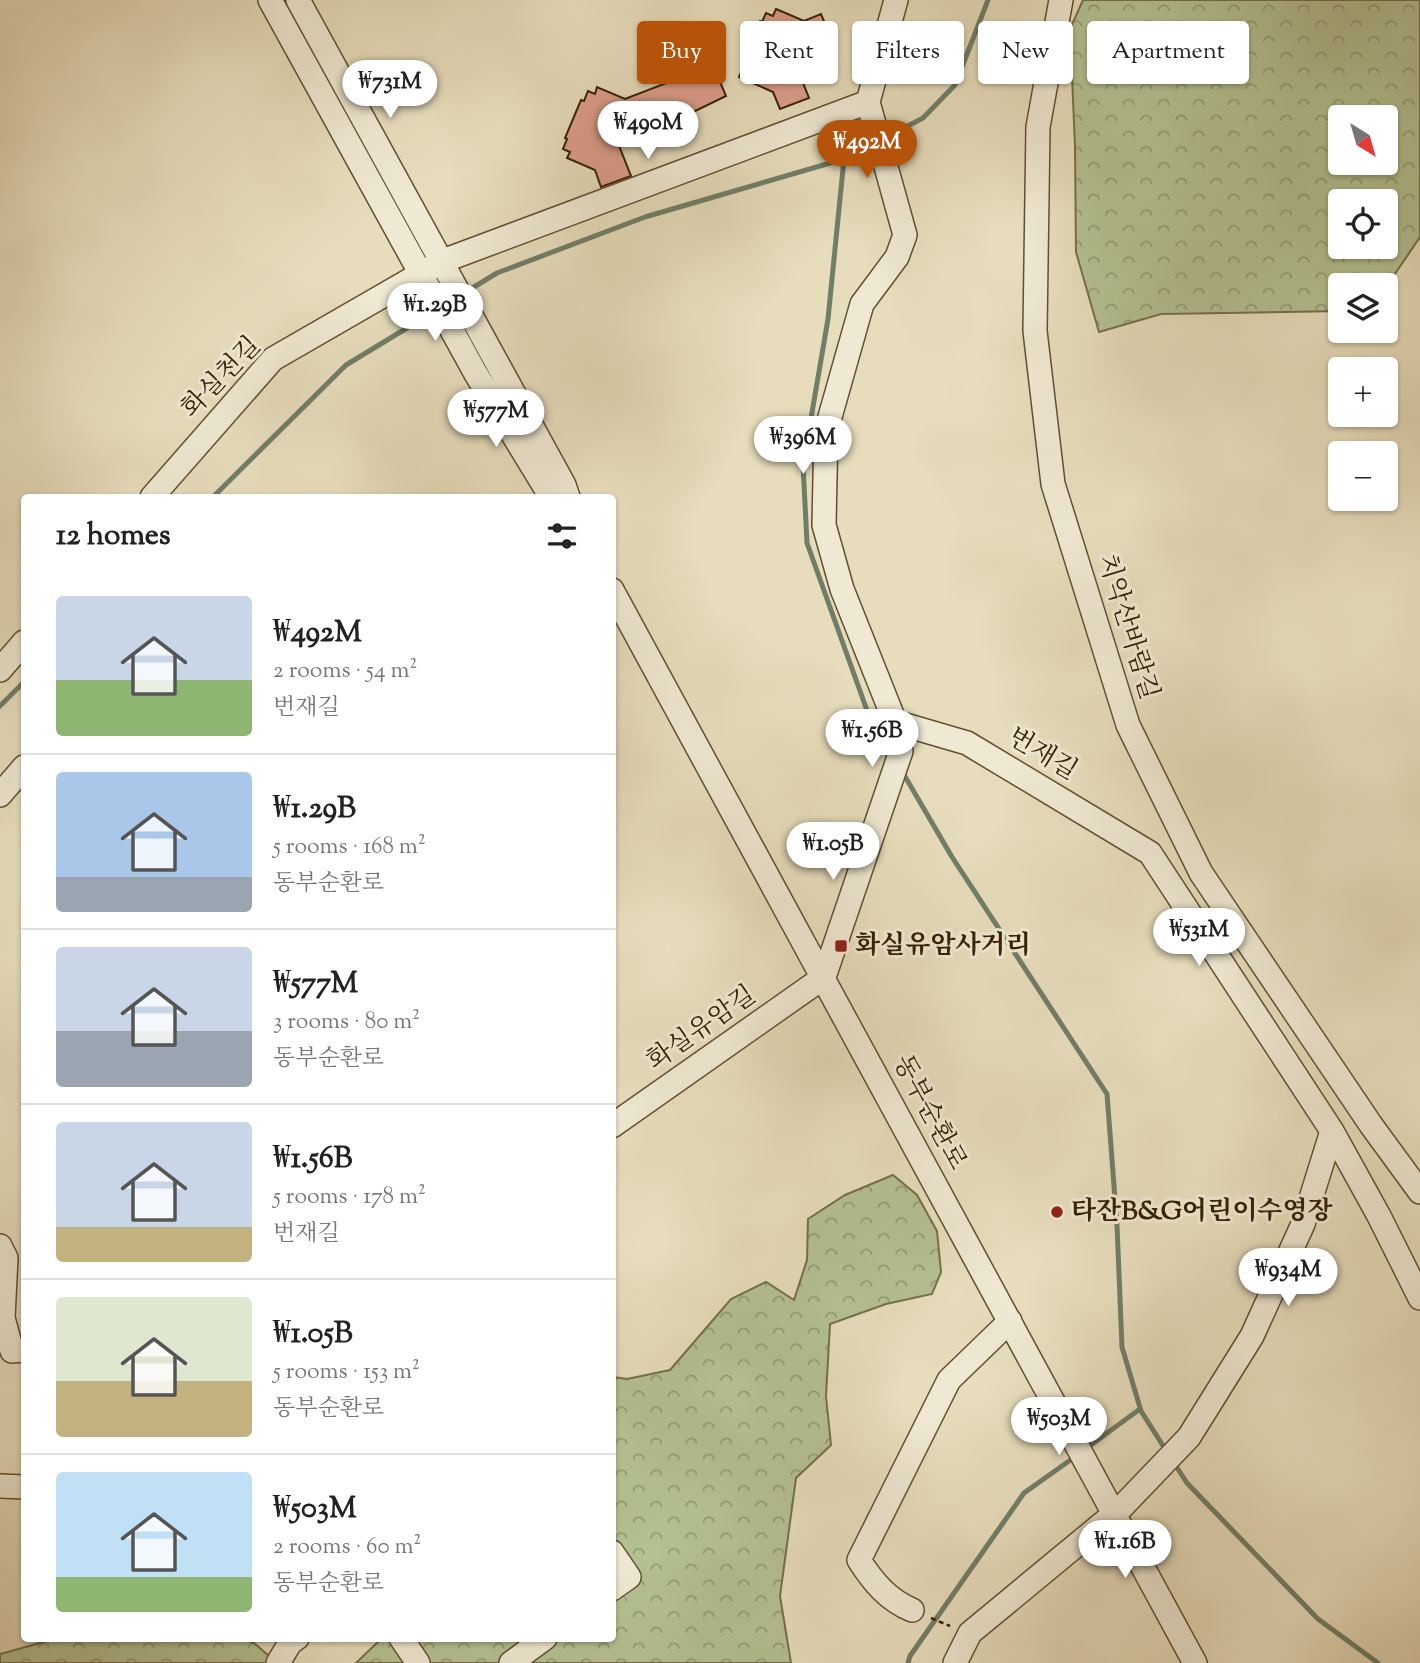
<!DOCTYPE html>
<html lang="en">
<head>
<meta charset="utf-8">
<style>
	body { margin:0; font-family:"Sorts Mill Goudy","Noto Serif KR",serif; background:#f2f2f2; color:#222; height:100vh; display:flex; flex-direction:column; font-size:26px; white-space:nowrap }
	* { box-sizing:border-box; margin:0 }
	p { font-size:23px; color:#767676 }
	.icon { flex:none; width:38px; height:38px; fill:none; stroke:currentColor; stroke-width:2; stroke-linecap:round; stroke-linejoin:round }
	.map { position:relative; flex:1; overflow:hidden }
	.details { position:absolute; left:21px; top:494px; width:595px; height:1148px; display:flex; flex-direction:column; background:#fff; border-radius:7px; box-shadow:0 2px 5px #0004 }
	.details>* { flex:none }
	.banner { position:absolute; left:637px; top:21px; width:665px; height:63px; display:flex; gap:14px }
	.needle { width:46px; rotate:143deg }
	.tools { position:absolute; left:1328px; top:105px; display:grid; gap:14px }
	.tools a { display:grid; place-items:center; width:70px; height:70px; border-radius:7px; background:#fff; box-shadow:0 2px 5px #0004; font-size:35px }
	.price { position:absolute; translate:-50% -60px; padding:0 16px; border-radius:24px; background:#fff; color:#222; font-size:23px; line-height:46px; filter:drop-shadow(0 2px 4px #0008) }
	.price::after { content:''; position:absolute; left:50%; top:42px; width:21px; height:16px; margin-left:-10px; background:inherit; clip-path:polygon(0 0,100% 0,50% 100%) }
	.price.on { background:#b45309; color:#fff }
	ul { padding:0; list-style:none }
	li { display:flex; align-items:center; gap:21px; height:175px; padding:0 35px }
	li+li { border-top:2px solid #e0e0e0 }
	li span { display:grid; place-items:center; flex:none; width:196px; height:140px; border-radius:7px; color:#555 }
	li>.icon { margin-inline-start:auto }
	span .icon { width:84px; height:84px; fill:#fffc; stroke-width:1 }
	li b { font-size:30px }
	h2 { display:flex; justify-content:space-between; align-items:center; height:84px; padding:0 35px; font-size:30px }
	.pill { padding:0 24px; border-radius:7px; background:#fff; box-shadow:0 2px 5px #0004; font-size:24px; line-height:63px }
	.pill.on { background:#b45309; color:#fff }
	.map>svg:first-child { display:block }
</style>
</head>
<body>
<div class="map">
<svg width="1420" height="1663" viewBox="0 0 1420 1663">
	<defs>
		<pattern id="forest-crowns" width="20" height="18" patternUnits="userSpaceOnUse" patternTransform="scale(1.75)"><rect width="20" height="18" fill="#b4c192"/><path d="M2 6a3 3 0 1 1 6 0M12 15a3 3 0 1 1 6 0" fill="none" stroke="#939c75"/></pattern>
	</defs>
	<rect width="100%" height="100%" fill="#e7ddbc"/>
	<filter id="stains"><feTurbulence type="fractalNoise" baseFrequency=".00286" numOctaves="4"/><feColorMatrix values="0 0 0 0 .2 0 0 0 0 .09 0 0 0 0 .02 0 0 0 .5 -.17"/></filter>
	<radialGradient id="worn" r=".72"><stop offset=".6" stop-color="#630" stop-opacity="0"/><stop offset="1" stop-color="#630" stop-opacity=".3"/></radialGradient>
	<!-- forest -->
	<path fill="url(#forest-crowns)" stroke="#74704a" stroke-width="2" fill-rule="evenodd" d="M1083 0H1420V237L1386 287 1340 285V311L1161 314 1099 332 1076 252 1075 146 1070 29ZM1340 117H1386V163H1340ZM1340 201H1386V247H1340Z
		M893 1175 917 1195 937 1231 941 1272 932 1294 886 1304 830 1324 826 1396 831 1445 796 1478 780 1596 791 1663H356L382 1638H612L613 1377 627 1379 670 1370 731 1299 766 1282 794 1300 807 1260 808 1219 845 1195Z
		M58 1638H239L254 1643 277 1663H0V1654Z"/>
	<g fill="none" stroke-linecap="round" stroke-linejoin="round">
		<!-- stream -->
		<path stroke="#707e68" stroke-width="5" d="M883 139 923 118 955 85 988 0
			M844 159 828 319 803 465 807 543 869 716 892 755
			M464 293 497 273 645 217 844 159 874 143
			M213 497 346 365 435 311
			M0 706 24 682
			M903 773 952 857 1107 1094 1117 1225 1122 1347 1141 1411 1167 1452
			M1084 1450 1140 1409
			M1174 1463 1187 1483 1318 1619 1378 1663
			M908 1663 910 1656 1024 1493 1076 1456"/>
	</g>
	<!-- building -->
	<path fill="#dd9d8b" stroke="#352002" stroke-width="2" d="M776 9 804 21 821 14 833 43 807 53 803 43 786 49 782 60 789 77 799 73 809 98 780 109 773 92 739 77 746 61 743 60 760 21 762 22 766 13 773 16Z
		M713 65 726 96 685 116 668 122 667 120 655 125 654 123 616 138 631 176 601 187 595 170 567 158 570 152 563 149 567 139 565 138 581 100 584 101 588 91 595 94 597 87 625 99Z"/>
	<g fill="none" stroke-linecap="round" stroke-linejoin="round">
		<defs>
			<path id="minor" d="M270 0 476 374 551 497
				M298 0 564 485 568 497
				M1061 0 1038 127 1035 331 1053 484 1128 725 1201 873 1371 1125 1420 1192
				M152 497 273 359 443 261 868 102
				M612 590 1195 1663
				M0 670 24 642
				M895 722 967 743 1150 853 1332 1131 1379 1216 1420 1298
				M0 795 24 767
				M824 977 901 751 895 722 842 589 824 525 826 431 862 304 897 257 905 235 868 102 896 0
				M612 1126 824 977
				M0 1246 6 1258 3 1318 12 1351 24 1350
				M0 1486 24 1487
				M1119 1510 1189 1437 1252 1336 1303 1224 1332 1131
				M612 1552 629 1577 612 1589
				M912 1610C888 1600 873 1582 859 1560L949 1380 1010 1321
				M401 1638 418 1663
				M278 1663 290 1643 297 1638
				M511 1663 545 1638
				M955 1663 970 1633 1114 1514"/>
		</defs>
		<!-- minor casing -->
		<use href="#minor" stroke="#624f30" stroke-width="26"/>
		<!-- path -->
		<path stroke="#352002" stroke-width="2.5" stroke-dasharray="5 3.5" stroke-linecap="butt" d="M931 1618 950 1626"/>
		<!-- minor -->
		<use href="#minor" stroke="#efe9d3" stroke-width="23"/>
	</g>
	<!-- markers -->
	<g fill="#8f2418" stroke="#efe9d3" stroke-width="2.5">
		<rect x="834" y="939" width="14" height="14" rx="3.5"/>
		<circle cx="1057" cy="1212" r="7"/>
	</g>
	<g text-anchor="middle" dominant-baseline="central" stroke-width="6" stroke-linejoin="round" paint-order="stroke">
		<!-- street labels -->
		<g font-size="26" fill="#352002" stroke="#efe9d3">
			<text transform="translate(222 378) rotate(-46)">화실천길</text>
			<text transform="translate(1127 627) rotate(73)">치악산바람길</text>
			<text transform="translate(1042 755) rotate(31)">번재길</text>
			<text transform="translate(702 1029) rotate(-35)">화실유암길</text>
			<text transform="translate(929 1113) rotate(62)">동부순환로</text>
		</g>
		<!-- poi labels -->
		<g font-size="26" font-weight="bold" fill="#352002" stroke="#efe9d3" text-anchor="start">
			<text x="855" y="946">화실유암사거리</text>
			<text x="1071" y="1212">타잔B&amp;G어린이수영장</text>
		</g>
	</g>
	<rect width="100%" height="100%" filter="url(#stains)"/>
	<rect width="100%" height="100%" fill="url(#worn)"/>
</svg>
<div class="tools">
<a><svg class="needle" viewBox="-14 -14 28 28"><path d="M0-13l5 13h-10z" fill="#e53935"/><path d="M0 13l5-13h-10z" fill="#767676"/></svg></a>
<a><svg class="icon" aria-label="locate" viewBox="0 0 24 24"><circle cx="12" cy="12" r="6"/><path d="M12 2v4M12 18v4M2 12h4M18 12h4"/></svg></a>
<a><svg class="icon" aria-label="layers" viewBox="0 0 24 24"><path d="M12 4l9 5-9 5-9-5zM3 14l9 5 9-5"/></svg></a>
<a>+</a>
<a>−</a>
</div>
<b class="price" style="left:390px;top:120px">₩731M</b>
<b class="price" style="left:648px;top:161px">₩490M</b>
<b class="price on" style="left:867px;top:180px">₩492M</b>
<b class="price" style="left:435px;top:343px">₩1.29B</b>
<b class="price" style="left:496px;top:449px">₩577M</b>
<b class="price" style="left:803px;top:476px">₩396M</b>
<b class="price" style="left:872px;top:769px">₩1.56B</b>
<b class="price" style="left:833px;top:882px">₩1.05B</b>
<b class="price" style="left:1199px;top:968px">₩531M</b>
<b class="price" style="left:1288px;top:1308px">₩934M</b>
<b class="price" style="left:1059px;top:1457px">₩503M</b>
<b class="price" style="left:1125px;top:1580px">₩1.16B</b>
<div class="banner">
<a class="pill on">Buy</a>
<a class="pill">Rent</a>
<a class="pill">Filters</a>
<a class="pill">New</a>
<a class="pill">Apartment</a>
</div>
<section class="details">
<h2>12 homes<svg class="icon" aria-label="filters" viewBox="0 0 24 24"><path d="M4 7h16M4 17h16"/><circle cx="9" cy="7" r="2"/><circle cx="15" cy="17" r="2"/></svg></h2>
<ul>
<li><span style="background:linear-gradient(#c9d6e8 60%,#8fb573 0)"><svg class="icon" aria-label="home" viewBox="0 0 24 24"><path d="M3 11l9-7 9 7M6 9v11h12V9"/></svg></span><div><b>₩492M</b><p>2 rooms · 54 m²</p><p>번재길</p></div></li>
<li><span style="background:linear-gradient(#a9c7e8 75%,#9aa5b1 0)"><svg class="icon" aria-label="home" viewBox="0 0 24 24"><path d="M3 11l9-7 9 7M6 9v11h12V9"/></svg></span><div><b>₩1.29B</b><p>5 rooms · 168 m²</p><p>동부순환로</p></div></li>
<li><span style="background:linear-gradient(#c9d6e8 60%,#9aa5b1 0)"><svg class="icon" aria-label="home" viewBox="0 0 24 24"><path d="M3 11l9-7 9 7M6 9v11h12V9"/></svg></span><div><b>₩577M</b><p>3 rooms · 80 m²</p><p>동부순환로</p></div></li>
<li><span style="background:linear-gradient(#c9d6e8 75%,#c2b280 0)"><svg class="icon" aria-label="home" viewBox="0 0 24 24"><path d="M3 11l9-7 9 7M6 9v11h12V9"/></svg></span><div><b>₩1.56B</b><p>5 rooms · 178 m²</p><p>번재길</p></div></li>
<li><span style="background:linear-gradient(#dfe7d0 60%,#c2b280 0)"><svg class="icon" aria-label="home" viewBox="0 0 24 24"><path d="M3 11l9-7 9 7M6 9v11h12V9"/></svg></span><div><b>₩1.05B</b><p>5 rooms · 153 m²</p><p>동부순환로</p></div></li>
<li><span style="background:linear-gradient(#bfe0f5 75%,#8fb573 0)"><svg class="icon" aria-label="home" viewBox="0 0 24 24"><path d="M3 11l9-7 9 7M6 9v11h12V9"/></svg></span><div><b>₩503M</b><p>2 rooms · 60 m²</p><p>동부순환로</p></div></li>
</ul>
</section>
</div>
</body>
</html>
